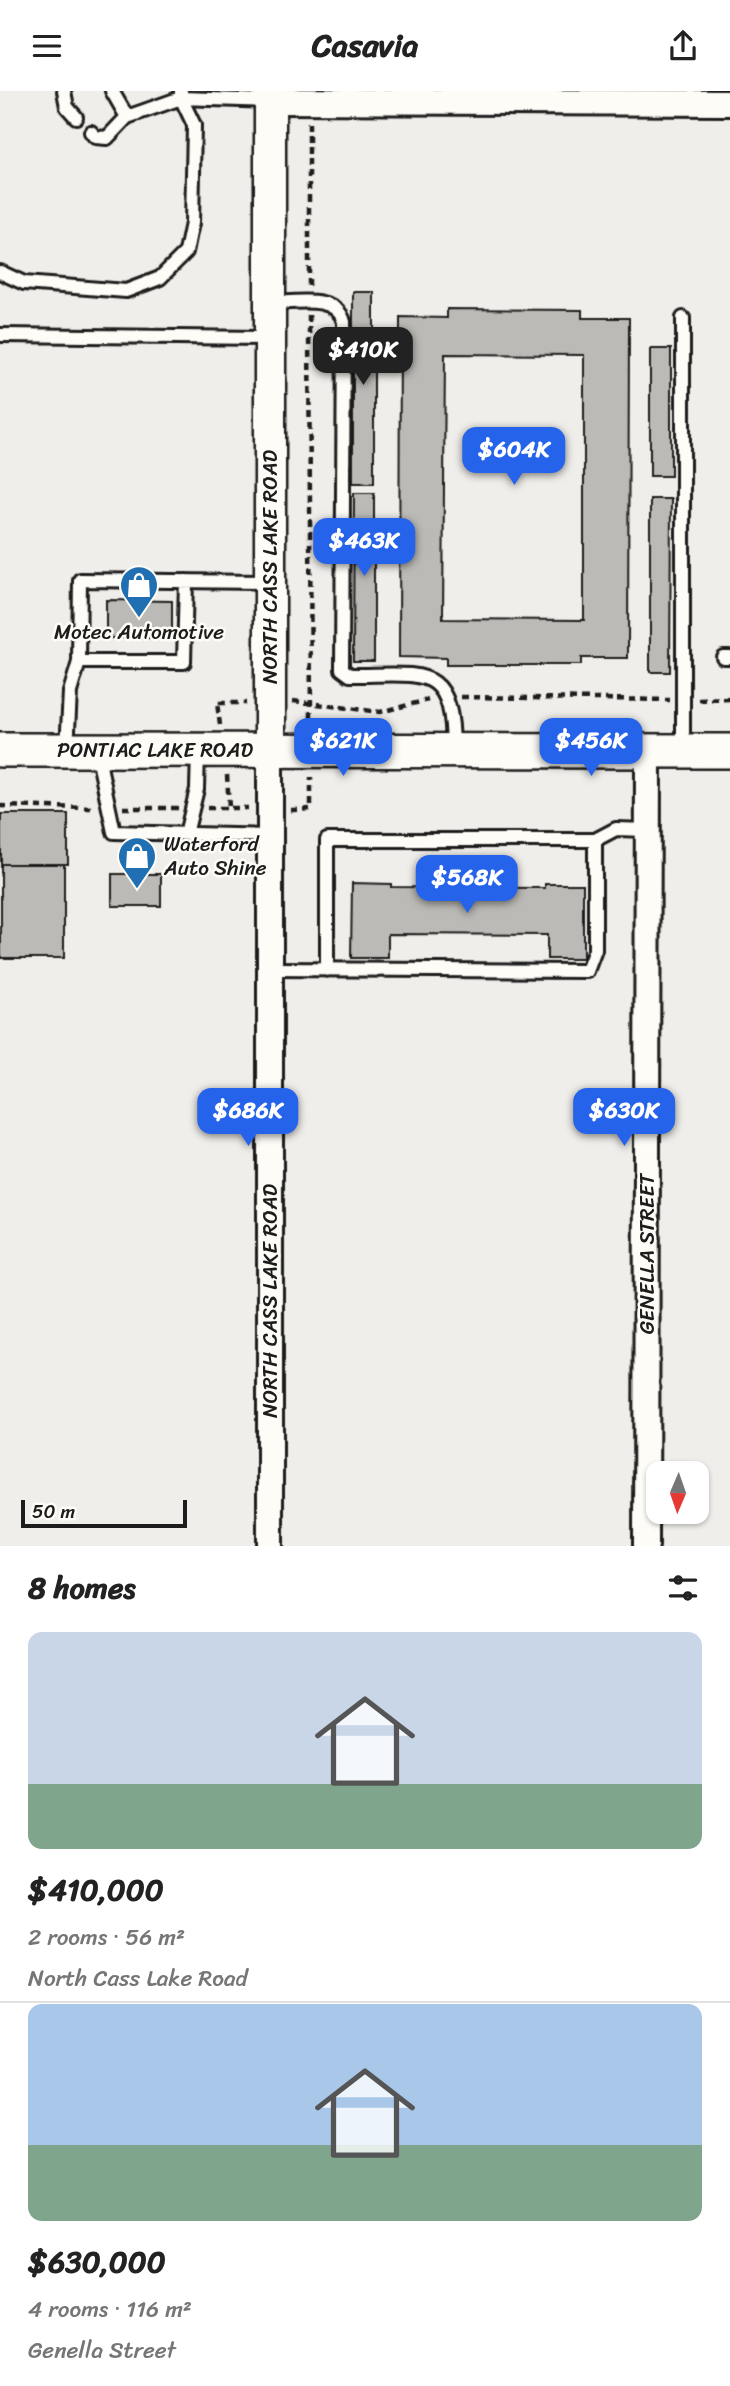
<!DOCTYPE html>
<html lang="en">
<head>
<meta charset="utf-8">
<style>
	body { margin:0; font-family:Sriracha,sans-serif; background:#f6f6f6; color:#222; height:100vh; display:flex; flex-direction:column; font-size:26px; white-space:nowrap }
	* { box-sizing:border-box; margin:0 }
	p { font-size:23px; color:#767676 }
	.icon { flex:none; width:38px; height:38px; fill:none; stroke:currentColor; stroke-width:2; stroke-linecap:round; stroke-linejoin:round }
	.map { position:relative; height:1455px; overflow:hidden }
	.drawer { display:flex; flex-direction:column; background:#fff; flex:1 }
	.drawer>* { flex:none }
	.needle { width:46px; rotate:182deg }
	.fabs { position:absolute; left:646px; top:1370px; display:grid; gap:14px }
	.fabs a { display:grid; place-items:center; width:63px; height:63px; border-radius:14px; background:#fff; box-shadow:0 2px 5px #0004; font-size:35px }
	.scale { position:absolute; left:21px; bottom:18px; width:166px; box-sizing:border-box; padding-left:7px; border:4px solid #1c1c1c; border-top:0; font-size:19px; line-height:24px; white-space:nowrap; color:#1c1c1c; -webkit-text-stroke:5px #fdfcf7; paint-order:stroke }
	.price { position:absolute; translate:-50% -60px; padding:0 16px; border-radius:14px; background:#2563eb; color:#fff; font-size:23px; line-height:46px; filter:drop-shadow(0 2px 4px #0008) }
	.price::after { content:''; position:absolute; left:50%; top:42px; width:21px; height:16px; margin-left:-10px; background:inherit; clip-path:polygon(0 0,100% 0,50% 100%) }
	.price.active { background:#222; color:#fff }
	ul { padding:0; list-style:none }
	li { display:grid; align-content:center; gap:14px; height:371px; padding:0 28px }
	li+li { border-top:2px solid #e0e0e0 }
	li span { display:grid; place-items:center; height:217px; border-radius:14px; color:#555 }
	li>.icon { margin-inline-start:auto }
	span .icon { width:126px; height:126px; fill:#fffc; stroke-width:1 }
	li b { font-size:30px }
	h2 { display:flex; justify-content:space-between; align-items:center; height:84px; padding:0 28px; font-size:30px }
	header { display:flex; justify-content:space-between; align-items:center; height:91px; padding:0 28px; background:#fff; font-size:32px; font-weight:700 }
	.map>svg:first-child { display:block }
</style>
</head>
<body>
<header><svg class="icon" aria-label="menu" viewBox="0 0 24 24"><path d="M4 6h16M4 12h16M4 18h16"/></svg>Casavia<svg class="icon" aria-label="share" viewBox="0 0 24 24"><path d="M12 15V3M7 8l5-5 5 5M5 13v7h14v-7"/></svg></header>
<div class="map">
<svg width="730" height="1455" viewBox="0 0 730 1455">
	<rect width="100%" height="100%" fill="#f0eeea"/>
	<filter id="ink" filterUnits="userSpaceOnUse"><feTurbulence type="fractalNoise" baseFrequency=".0143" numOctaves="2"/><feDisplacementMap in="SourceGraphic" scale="14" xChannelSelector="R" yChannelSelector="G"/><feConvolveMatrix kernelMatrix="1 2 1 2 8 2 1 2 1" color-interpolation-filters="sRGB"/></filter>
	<g filter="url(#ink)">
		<!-- building -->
		<path fill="#bbbab6" stroke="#1c1c1c" stroke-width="2" fill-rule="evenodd" d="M353 201H374V392H353Z
			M447 218 582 219V227H629L628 567H581V574H446V567L399 566 400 226 447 227ZM445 263 584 264V529L443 528Z
			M650 258H671V385H650Z
			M354 402H374V570H353Z
			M650 408H671L670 581H650Z
			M106 509 172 510V547H106Z
			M1 723H68V773H1Z
			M1 773H64V867H1Z
			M112 783H161V815H112Z
			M352 792 391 793V796L545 797V793H583V868H547V844L388 843V867H351Z"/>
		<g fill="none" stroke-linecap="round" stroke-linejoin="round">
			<defs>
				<path id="service" d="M64 0 67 16 76 26
					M112 0 127 26 181 7V0
					M91 41 95 46 107 47 127 26
					M0 181 24 192 126 200 160 187 186 161 192 132 194 34 181 7 269 10
					M271 212C294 212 336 202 344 231L342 578 350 584C424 584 453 571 453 660
					M0 244 269 247
					M723 566H730
					M79 571H184L186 490
					M67 658 70 601 79 571 80 489 270 491
					M683 659V227
					M97 661 114 741 270 745
					M186 743 197 698 198 660
					M595 749 616 738 648 739
					M271 878 587 880 595 859V749H327V879"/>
				<path id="minor" d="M270 10 730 12
					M270 1455V659
					M646 1455 648 660"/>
				<path id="tertiary" d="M270 0V659"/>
				<path id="secondary" d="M0 659 730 660"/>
			</defs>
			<!-- service casing -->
			<use href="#service" stroke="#1c1c1c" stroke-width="18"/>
			<!-- minor casing -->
			<use href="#minor" stroke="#1c1c1c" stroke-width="30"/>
			<!-- tertiary casing -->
			<use href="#tertiary" stroke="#1c1c1c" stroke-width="35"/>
			<!-- secondary casing -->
			<use href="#secondary" stroke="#1c1c1c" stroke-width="38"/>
			<!-- path -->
			<path stroke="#1c1c1c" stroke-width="4.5" stroke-dasharray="7 5" stroke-linecap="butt" d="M309 32V195
				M309 224 311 632
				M461 606 670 609
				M699 609 730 608
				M293 610 380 621 428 609
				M220 634 217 612H246
				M227 684 229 717
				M0 715 94 717
				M123 717H178
				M207 717H248
				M291 719 311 718V686"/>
			<!-- service -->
			<use href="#service" stroke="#fdfcf7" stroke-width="12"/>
			<!-- minor -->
			<use href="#minor" stroke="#fdfcf7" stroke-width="24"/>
			<!-- tertiary -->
			<use href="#tertiary" stroke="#fdfcf7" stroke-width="30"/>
			<!-- secondary -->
			<use href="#secondary" stroke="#fdfcf7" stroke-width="33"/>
		</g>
	</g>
	<!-- icons -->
	<defs>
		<symbol id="shop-pin" viewBox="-11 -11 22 30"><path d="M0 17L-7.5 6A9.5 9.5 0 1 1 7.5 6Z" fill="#1f6fb2" stroke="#fdfcf7"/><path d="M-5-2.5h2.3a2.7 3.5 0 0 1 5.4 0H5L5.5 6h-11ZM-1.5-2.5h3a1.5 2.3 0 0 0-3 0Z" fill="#fff"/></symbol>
	</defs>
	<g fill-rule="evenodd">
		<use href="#shop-pin" x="117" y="472" width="44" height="60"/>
		<use href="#shop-pin" x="115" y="743" width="44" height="60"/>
	</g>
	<g text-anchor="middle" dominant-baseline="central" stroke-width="5" stroke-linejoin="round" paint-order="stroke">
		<!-- street labels -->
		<g font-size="21" fill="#1c1c1c" stroke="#fdfcf7">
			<text transform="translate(270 476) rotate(-90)">NORTH CASS LAKE ROAD</text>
			<text x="155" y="659">PONTIAC LAKE ROAD</text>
			<text transform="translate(647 1163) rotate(-90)">GENELLA STREET</text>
			<text transform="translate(270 1210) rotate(-90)">NORTH CASS LAKE ROAD</text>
		</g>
		<!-- poi labels -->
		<g font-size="21" fill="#1c1c1c" stroke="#fdfcf7">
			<text x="139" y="541">Motec Automotive</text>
			<text x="164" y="753" text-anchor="start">Waterford<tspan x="164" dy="24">Auto Shine</tspan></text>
		</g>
	</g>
</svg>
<div class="fabs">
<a><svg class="needle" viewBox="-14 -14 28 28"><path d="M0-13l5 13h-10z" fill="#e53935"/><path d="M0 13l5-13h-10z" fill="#767676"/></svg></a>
</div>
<div class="scale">50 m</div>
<b class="price active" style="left:363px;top:296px">$410K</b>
<b class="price" style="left:514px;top:396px">$604K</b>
<b class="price" style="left:364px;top:487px">$463K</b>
<b class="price" style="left:343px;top:687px">$621K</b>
<b class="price" style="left:591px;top:687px">$456K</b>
<b class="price" style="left:467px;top:824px">$568K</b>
<b class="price" style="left:248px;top:1057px">$686K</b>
<b class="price" style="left:624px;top:1057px">$630K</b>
</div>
<section class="drawer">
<h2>8 homes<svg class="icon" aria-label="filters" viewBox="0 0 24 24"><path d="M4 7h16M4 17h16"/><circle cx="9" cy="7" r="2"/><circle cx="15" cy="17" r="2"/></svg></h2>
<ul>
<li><span style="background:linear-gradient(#c9d6e8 70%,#7fa58c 0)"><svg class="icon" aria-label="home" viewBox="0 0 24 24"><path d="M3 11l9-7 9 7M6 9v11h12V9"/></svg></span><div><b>$410,000</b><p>2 rooms · 56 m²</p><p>North Cass Lake Road</p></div></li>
<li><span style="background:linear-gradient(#a9c7e8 65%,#7fa58c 0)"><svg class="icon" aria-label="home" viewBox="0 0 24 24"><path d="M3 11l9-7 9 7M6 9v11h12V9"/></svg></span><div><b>$630,000</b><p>4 rooms · 116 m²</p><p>Genella Street</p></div></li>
</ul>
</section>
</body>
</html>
